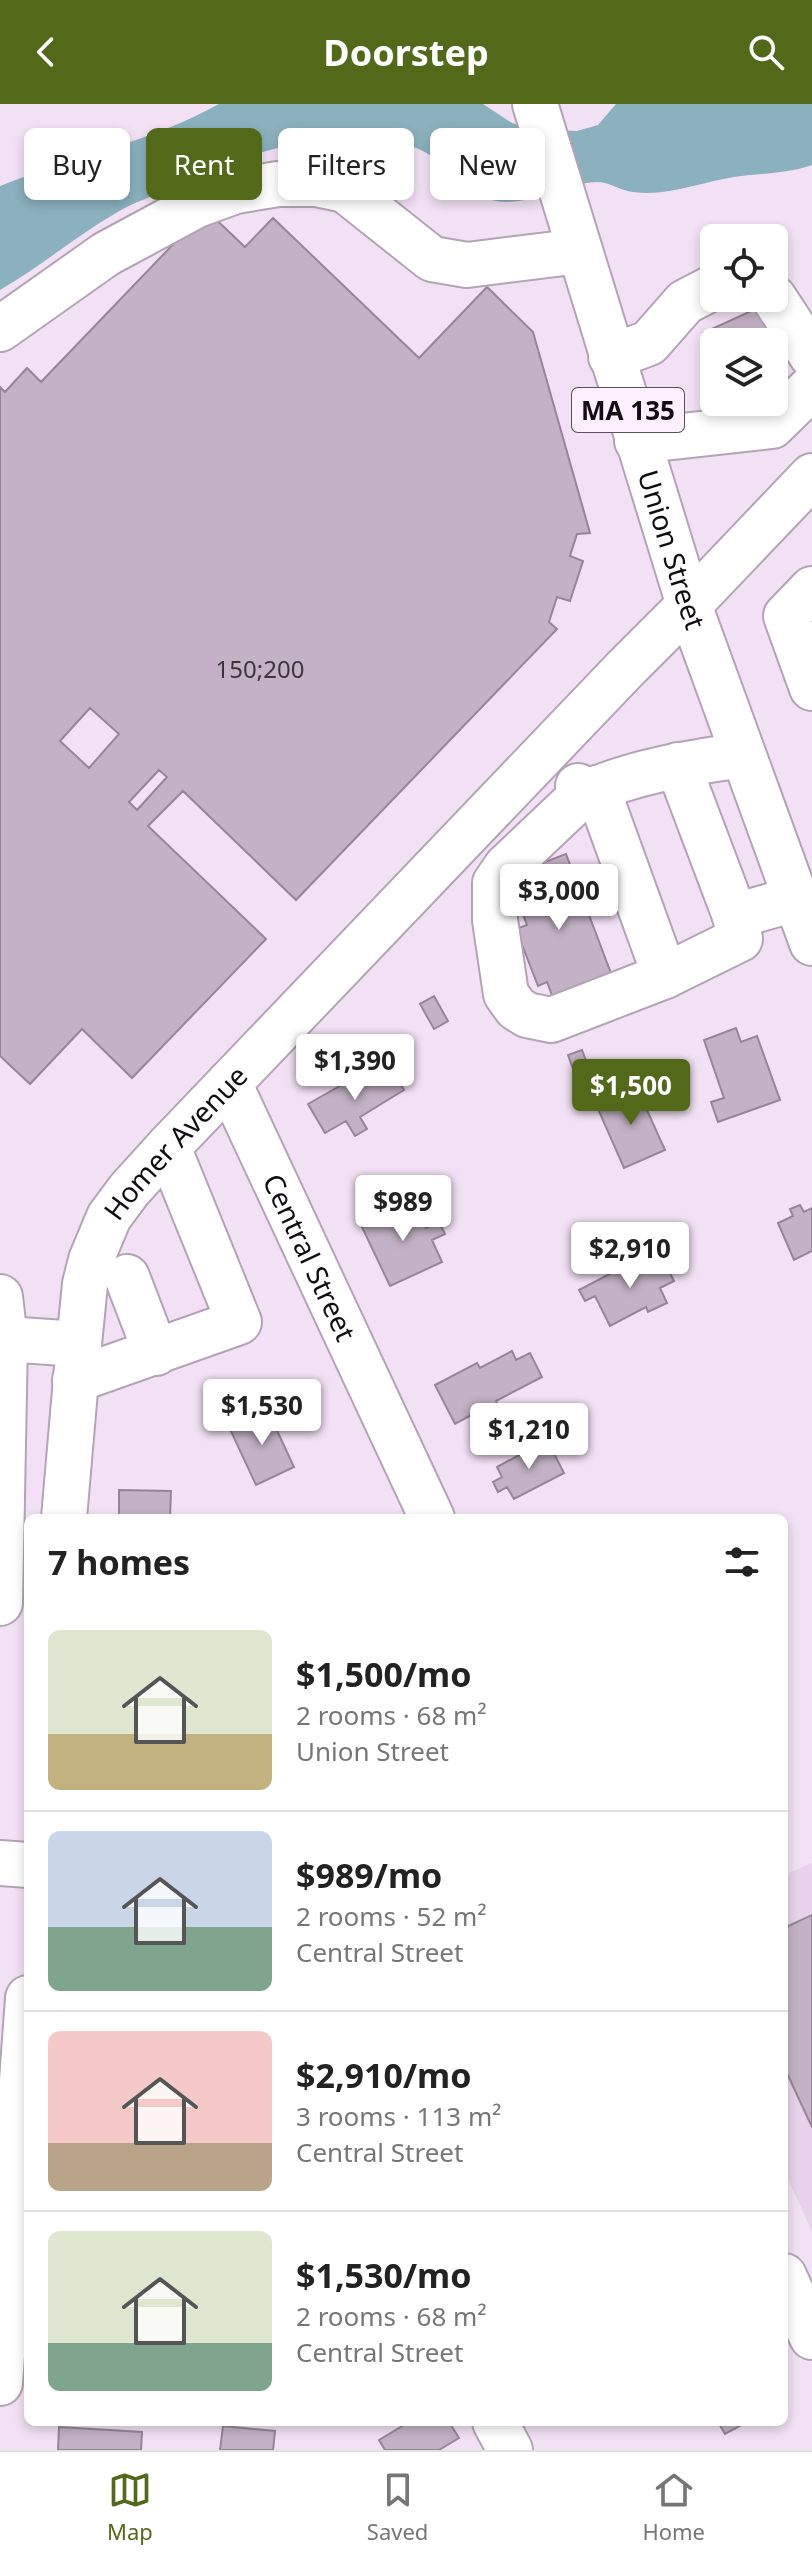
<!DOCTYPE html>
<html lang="en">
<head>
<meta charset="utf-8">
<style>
	body { margin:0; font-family:"Noto Sans",sans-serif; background:#f6f6f6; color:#222; height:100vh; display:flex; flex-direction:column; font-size:30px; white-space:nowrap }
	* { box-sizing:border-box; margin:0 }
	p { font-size:26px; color:#767676 }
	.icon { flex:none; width:44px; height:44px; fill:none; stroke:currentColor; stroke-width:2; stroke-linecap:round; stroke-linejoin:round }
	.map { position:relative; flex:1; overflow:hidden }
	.details { position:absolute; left:24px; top:1410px; width:764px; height:912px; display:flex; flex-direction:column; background:#fff; border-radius:12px; box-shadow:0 4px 12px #0003 }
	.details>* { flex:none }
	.banner { position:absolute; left:24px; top:24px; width:764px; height:72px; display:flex; gap:16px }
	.tools { position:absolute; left:700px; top:120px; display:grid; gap:16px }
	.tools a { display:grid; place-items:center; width:88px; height:88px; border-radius:12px; background:#fff; box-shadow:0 4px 12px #0003; font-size:40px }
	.price { position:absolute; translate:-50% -68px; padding:0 18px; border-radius:8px; background:#fff; color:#222; font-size:26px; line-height:52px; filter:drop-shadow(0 2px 4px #0008) }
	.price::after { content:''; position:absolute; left:50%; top:48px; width:24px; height:18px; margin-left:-12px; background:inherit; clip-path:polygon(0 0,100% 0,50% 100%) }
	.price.current { background:#516918; color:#fff }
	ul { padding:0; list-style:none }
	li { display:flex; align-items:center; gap:24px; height:200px; padding:0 24px }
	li+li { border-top:2px solid #e0e0e0 }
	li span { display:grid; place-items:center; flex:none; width:224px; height:160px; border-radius:12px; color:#555 }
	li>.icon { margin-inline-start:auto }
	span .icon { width:96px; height:96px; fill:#fffc; stroke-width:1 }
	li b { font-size:34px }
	h2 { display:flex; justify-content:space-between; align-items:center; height:96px; padding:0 24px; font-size:34px }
	.chip { padding:0 28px; border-radius:12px; background:#fff; box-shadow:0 4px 12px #0003; font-size:28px; line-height:72px }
	.chip.current { background:#516918; color:#fff }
	header { display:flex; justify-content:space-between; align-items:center; height:104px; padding:0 24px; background:#516918; color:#fff; font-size:36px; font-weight:700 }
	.menu { display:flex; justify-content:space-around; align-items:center; height:112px; border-top:2px solid #e0e0e0; background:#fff; font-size:22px; color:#767676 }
	.menu a { display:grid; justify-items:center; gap:4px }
	.menu .current { color:#516918 }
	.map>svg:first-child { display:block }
</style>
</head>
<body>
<header><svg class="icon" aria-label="back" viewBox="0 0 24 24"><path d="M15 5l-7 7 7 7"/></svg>Doorstep<svg class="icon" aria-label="search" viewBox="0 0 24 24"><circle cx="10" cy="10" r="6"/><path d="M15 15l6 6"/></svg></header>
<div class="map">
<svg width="812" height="2346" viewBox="0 0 812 2346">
	<rect width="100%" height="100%" fill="#f2e0f4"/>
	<!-- built -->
	<path fill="#e8d1eb" d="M812 1759V2127L784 2067V1771Z"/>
	<!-- water -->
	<path fill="#8ab1bd" d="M219 0H483L512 19 534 25 577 27 598 21 616 0H812V61C786 70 761 69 734 73 701 78 667 93 633 88 621 87 610 78 598 78 562 79 527 105 491 96 472 91 457 72 443 60 420 41 387 32 358 33 289 34 233 56 172 84 154 92 134 98 116 109 76 132 40 163 0 186V82C72 53 151 38 219 0Z"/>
	<!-- building -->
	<path fill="#c3b1c5" stroke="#968597" stroke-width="2" fill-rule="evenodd" d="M206 106 245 143 273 114 419 254 487 183 533 228 590 429 577 430 570 452 583 457 570 497 557 493 549 518 557 525 296 796 183 687 148 722 266 835 132 974 82 925 30 980 0 952V283L5 288 27 264 41 278ZM90 604 119 630 89 664 60 637ZM159 666 167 673 137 706 129 698Z
		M762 202 783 247 774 251V238H714V253L703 229Z
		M566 750 615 880 556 902 547 878 538 882 516 825 527 821 508 772Z
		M434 892 448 917 434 925 420 900Z
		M736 924 741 938 757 932 780 996 718 1018 711 998 724 994 704 936Z
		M582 946 599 991 585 997 568 951Z
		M391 964 404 986 360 1013 367 1025 355 1032 346 1017 325 1029 308 1000 352 975 357 984Z
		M632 973 665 1046 624 1064 598 1005 626 992 619 978Z
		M413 1096 426 1124 439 1118 445 1130 432 1136 442 1158 390 1182 361 1121Z
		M800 1101 804 1108 812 1104V1147L794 1156 778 1119 793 1112 790 1105Z
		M644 1152 649 1162 663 1155 674 1177 660 1184 667 1199 648 1208 646 1203 610 1222 595 1192 585 1197 579 1186Z
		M512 1247 516 1256 530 1249 542 1273 496 1297 499 1304 478 1315 475 1309 455 1320 435 1281 477 1259 480 1264Z
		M267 1305 294 1363 256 1381 229 1323Z
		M547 1336 564 1369 514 1395 507 1383 498 1388 493 1378 502 1373 497 1363Z
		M119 1386 171 1387 170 1414H119Z
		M812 1811V2023L784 1963V1824Z
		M409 2318H449L459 2334 439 2346H385L379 2336Z
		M718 2318H747L725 2330Z
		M223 2322 275 2327 273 2346H220Z
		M59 2323 142 2328 141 2346H58Z"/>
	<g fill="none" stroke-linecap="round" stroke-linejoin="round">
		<defs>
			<g id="minor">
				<path d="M774 194 812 252"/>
				<path d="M0 225 106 150 197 101 236 87 278 80H316L345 86 432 155 467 161 580 147"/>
				<path d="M611 253 649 239 685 198 714 183"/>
				<path d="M637 337 772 322 812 283"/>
				<path d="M812 485 786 512 812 584"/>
				<path d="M678 661 735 812"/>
				<path d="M578 682 582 691C631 668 688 659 742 651"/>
				<path d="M597 684 665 872 740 835 735 812 795 795"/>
				<path d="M582 691 506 763 495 779V816L506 890 516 904 527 911 551 916 665 872"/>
				<path id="s1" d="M229 979 432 1414"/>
				<path d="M127 1173 156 1249"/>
				<path d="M0 1193 5 1235 0 1499"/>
				<path d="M5 1235 79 1240"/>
				<path d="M75 1276 239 1218 168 1043"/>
				<path id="s2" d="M64 1414 79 1240 85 1180 91 1156 109 1113 129 1086 168 1043 625 565 689 501"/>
				<path d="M0 1759 28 1761"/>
				<path d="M784 2172 812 2233"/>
				<path d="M0 2279 28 1894"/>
				<path d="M495 2318 510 2346"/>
			</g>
			<g id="major">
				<path id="s3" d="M535 0 689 501 812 839"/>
				<path d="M689 501 812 372"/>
			</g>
		</defs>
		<!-- minor casing -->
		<use href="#minor" stroke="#b4a3b6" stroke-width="48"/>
		<!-- major casing -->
		<use href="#major" stroke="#b4a3b6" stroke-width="48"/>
		<!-- minor -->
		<use href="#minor" stroke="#fff" stroke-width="44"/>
		<!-- major -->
		<use href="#major" stroke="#fff" stroke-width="44"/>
	</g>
	<g text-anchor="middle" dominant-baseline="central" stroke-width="7" stroke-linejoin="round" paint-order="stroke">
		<!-- number labels -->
		<g font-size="24" fill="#3e353f">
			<text x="260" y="564">150;200</text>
		</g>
		<!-- shield labels -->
		<rect fill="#fdefff" stroke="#585059" stroke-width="2" x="572" y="284" width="112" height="44" rx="6"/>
		<g font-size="26" font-weight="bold" fill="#120c12">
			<text x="628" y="306">MA 135</text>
		</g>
		<!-- street labels -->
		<g font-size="28" fill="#120c12" stroke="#fdefff">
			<text stroke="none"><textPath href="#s3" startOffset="466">Union Street</textPath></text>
			<text stroke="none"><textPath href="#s2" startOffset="406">Homer Avenue</textPath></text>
			<text stroke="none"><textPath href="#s1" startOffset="192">Central Street</textPath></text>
		</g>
	</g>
</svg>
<div class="tools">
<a><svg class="icon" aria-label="locate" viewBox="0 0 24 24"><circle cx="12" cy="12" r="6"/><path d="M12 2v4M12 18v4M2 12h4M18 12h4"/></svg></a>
<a><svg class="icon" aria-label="layers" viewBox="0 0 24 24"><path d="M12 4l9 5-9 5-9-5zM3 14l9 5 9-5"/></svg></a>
</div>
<b class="price" style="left:559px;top:828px">$3,000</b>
<b class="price" style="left:355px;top:998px">$1,390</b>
<b class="price current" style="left:631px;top:1023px">$1,500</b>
<b class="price" style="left:403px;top:1139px">$989</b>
<b class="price" style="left:630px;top:1186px">$2,910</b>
<b class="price" style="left:262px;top:1343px">$1,530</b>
<b class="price" style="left:529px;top:1367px">$1,210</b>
<div class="banner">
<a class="chip">Buy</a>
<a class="chip current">Rent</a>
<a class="chip">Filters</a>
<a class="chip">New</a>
</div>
<section class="details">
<h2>7 homes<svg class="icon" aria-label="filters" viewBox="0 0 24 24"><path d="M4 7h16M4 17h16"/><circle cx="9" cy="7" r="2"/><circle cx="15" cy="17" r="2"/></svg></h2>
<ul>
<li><span style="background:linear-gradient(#dfe7d0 65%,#c2b280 0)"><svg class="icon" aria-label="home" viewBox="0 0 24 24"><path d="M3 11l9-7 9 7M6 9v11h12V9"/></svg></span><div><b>$1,500/mo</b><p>2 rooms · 68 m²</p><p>Union Street</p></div></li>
<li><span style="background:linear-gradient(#c9d6e8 60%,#7fa58c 0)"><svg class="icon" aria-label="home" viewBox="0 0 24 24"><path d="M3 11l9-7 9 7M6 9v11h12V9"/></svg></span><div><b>$989/mo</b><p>2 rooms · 52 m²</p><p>Central Street</p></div></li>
<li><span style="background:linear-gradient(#f6c9c9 70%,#b9a48a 0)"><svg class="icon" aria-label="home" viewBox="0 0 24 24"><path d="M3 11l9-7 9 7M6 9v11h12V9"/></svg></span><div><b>$2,910/mo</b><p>3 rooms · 113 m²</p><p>Central Street</p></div></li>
<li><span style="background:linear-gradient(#dfe7d0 70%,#7fa58c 0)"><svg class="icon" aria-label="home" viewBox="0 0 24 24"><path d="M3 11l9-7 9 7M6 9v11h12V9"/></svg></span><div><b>$1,530/mo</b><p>2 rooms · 68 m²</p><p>Central Street</p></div></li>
</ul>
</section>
</div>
<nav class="menu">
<a class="current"><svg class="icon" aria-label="map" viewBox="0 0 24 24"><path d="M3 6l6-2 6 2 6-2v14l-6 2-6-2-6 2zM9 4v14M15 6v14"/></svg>Map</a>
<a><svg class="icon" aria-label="saved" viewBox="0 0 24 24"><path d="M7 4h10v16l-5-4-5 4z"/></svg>Saved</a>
<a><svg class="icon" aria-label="home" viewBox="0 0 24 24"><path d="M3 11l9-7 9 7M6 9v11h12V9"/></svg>Home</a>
</nav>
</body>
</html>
